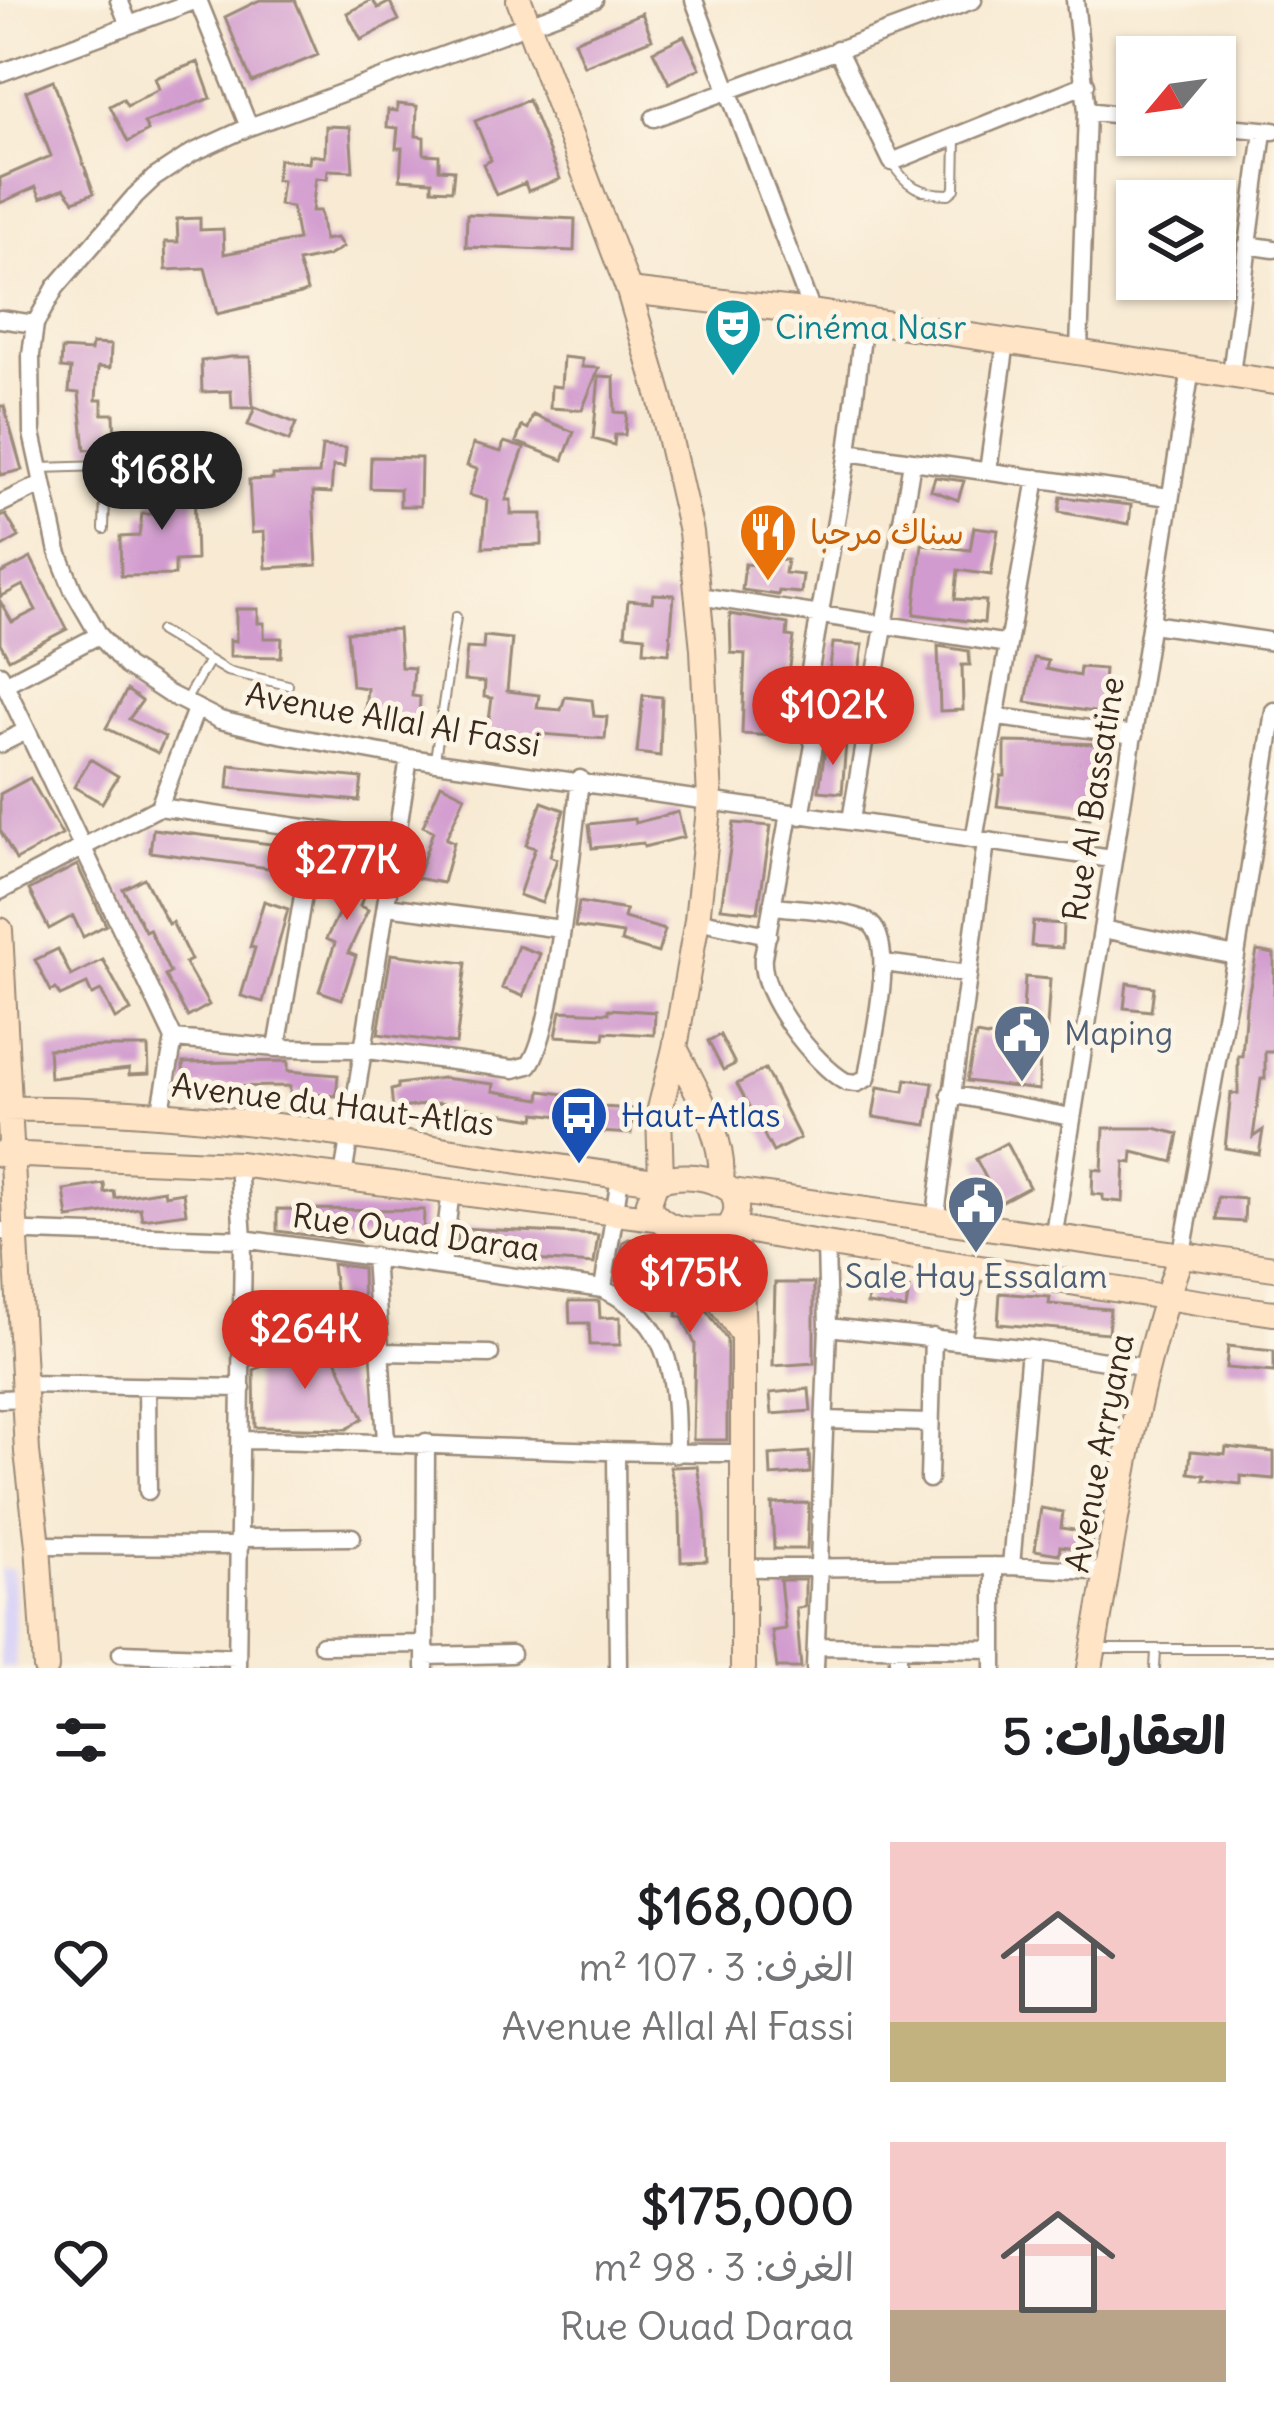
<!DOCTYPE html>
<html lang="ar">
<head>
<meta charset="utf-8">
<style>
	body { margin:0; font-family:Delius,"Playpen Sans Arabic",sans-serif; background:#f6f6f6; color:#202124; direction:rtl; height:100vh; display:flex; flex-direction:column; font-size:45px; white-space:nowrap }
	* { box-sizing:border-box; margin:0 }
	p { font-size:39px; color:#757577 }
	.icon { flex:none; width:66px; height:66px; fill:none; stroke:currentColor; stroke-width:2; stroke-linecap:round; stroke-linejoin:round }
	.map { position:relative; height:1668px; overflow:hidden; direction:ltr }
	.panel { display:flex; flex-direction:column; background:#fff; flex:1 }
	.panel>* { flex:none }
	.needle { width:78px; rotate:241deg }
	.controls { position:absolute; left:1116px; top:36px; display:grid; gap:24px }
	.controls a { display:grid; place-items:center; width:120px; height:120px; border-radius:0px; background:#fff; box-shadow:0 3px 9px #0004; font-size:60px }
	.price { position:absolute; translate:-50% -102px; padding:0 27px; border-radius:42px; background:#d93025; color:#fff; font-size:39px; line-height:78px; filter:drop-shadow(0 3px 6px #0008) }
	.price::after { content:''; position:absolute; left:50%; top:72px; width:36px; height:27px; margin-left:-18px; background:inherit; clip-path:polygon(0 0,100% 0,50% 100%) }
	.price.on { background:#222; color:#fff }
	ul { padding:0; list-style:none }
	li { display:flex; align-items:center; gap:36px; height:300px; padding:0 48px }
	li span { display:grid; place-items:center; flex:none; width:336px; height:240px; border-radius:0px; color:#555 }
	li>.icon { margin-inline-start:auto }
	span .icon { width:144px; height:144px; fill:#fffc; stroke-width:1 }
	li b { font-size:51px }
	h2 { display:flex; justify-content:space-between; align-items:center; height:144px; padding:0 48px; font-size:51px }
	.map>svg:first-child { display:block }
</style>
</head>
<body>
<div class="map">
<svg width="1274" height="1668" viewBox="0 0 1274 1668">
	<rect width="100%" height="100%" fill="#fcf5e5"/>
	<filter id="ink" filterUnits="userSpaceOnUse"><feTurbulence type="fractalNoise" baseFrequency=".00833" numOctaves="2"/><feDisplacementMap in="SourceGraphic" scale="24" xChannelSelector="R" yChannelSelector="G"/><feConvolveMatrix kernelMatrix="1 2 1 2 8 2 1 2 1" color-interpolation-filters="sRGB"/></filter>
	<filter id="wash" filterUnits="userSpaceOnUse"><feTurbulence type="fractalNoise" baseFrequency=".004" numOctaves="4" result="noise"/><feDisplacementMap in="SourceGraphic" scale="48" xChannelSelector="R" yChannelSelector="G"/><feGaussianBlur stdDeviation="2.7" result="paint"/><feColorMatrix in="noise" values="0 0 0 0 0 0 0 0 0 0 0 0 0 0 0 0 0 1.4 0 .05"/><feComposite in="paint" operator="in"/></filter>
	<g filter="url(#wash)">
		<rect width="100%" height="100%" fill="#f8ead3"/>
		<!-- built -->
		<path fill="#dcd5f6" d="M0 1569H13L16 1668H0Z"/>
		<g id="blocks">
			<!-- building -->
			<path fill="#d29bcf" d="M260 0H295L318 55 252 82 225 17Z
				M372 0 378 8 390 2 399 20 361 40 347 13Z
				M642 13 652 39 584 66 574 41Z
				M684 36 700 68 669 83 653 51Z
				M198 62 211 98 144 123 148 131 128 142 110 106 123 99 127 106 159 89 155 78Z
				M53 80 94 193 74 201 64 188 41 198 36 187 0 203V178L51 156 26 91Z
				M528 100 560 179 528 191 525 183 496 195 483 164 491 160 475 121Z
				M397 104 417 106 416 136 424 137V154L439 155V169L454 170 452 190 432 189V181L400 179 402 148H396L398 128 387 127 388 110 397 111Z
				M326 126 350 127 353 171 328 170 327 179 316 178 312 211H320L324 240 337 238 343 247 328 256 298 262 307 291 301 294 217 314 205 268 166 270 165 242H178L177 219 200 218V230L223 229 224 254 298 240 292 207 279 205 282 181 276 180 279 159 309 163 310 155 325 157Z
				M467 214 575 219 574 251 466 247Z
				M92 344 111 345 110 368 98 367 96 400H102V414H114L115 443H106V449L85 450 79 393 69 392 71 369 61 368 62 349 91 351Z
				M231 357H250L253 408H232L231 391 202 392 201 361Z
				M563 357 582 359V367L599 368 582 410 550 408 551 386 561 387Z
				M599 376 614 377 615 412 627 413 625 435H615L614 445 593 439Z
				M0 406H4L22 470 0 475Z
				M255 407 296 423 289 441 248 425Z
				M533 415 574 432 563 460 516 442 522 426 528 429Z
				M504 442 524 448 506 500H511V514H542V545L483 547 487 500 469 495 477 469 467 466 473 444 501 452Z
				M322 446 346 448 344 467 333 466 331 493 313 492 317 565 266 568 264 532 252 533 249 480 273 479V475L319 474Z
				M371 457 421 458 420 506H400V489L370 488Z
				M935 477 964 481 958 500 931 490Z
				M194 483 196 560 175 561V575L121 576 120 537 139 536 142 514H151L150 484Z
				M1061 497 1131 505 1129 524 1059 512Z
				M6 515 19 537 0 548V517Z
				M974 527 998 530 991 575 958 570 955 599 986 601 984 623 914 614 922 544 970 550Z
				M31 558 67 629 9 659 0 643V601L12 622 36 610 23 585 0 597V574Z
				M773 558 787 560 785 573 803 575 801 593 779 591 778 595 742 590 745 564 772 567Z
				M653 594 674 595 669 653 644 651 645 636 625 634 628 600 652 602Z
				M236 609H258V623H264V638H282L281 657 230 656V640L236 641Z
				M730 614 788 624 787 636 794 637 783 718 776 717 775 736 742 734 745 654 731 653Z
				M398 629 401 667 414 668 412 696 420 697 419 719 386 717V723L364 721 367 688 352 686 347 632Z
				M484 636 512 639 507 691 539 695 537 708 561 710 565 697 592 700 594 716 607 717 605 739 542 734 541 742 487 735 492 698 484 697 485 682 464 680 467 648 483 649Z
				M833 643 863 645 854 705 826 700Z
				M938 646 969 651 970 665H962L963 710 940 711Z
				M1034 658 1048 661 1046 669 1079 676 1080 667 1104 669 1101 713 1026 702Z
				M127 690 142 701 129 719 165 737 158 753 106 728Z
				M643 695 662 697 660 756 637 753Z
				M826 741 846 743 842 793 819 791Z
				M1005 742 1100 744 1090 818 997 806 1001 776H1005Z
				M90 759 118 776 102 803 74 787Z
				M230 765 362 778 359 801 228 788Z
				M30 778 62 835 16 860 0 830V794Z
				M441 784 465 796 446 839 454 842 443 883 417 878 433 831 423 826Z
				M542 802 564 810 550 856 557 859 542 903 519 895 535 848 526 845Z
				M678 812 684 837 644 847 643 843 592 848 589 824 634 819 635 823Z
				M734 823 771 826 758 912 721 908Z
				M153 829 295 847 291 871 150 852Z
				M350 850 376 859 360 906 368 910 348 953 356 956 342 999 319 991 335 943 326 939 346 898 336 894Z
				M77 865 106 925 83 937 73 916 49 929 29 890Z
				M144 878 168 924 172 922 191 960 185 963 209 1005 188 1017 165 976 170 973 149 929 145 931 123 889Z
				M264 901 288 909 263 1002 241 996 255 948 250 947Z
				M579 902 626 910 624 918 665 930 658 953 621 942 623 934 575 927Z
				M1033 922 1063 924 1062 948 1031 946Z
				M518 946 540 954 523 996 502 988Z
				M58 949 71 976 103 960 131 1011 115 1019 101 991 92 995 87 984 60 996 56 989 51 991 35 960Z
				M1257 951 1274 954V1052H1265V1079H1261L1253 1137 1263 1130 1259 1154 1225 1148 1231 1093 1238 1094V1056H1242L1246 1006Z
				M391 954 466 963 456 1044 378 1034Z
				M1025 977 1050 979 1046 1043H1040L1039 1090 967 1081 976 1035 1021 1043Z
				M1127 983 1154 987 1151 1011 1124 1008Z
				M609 1009 655 1012 654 1035 605 1032 604 1039 556 1036 561 1011 609 1013Z
				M720 1035 735 1064 723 1070 708 1041Z
				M98 1047H148L149 1074 129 1075V1069L50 1078 48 1049Z
				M288 1061V1071L338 1075 336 1096 290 1092V1086L184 1087 183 1063Z
				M765 1069 800 1138 773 1152 737 1084Z
				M442 1078 494 1084 493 1091 540 1099 541 1091 587 1097 586 1106 633 1109 631 1134 585 1131V1119L536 1113 535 1119 439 1103 393 1109 391 1090 398 1088V1084Z
				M906 1079 933 1083 927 1125 873 1117 878 1087 904 1091Z
				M1104 1128H1154L1179 1134 1173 1162 1133 1152 1132 1163 1125 1162 1123 1202 1103 1200V1195L1092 1194 1093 1169 1102 1170Z
				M1006 1143 1029 1187 999 1203 976 1159Z
				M104 1184 105 1193 114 1191 115 1198 164 1190 165 1195 183 1192 186 1213 142 1219 140 1208 68 1218 64 1190Z
				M1218 1197 1245 1199 1244 1222 1216 1220Z
				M277 1209 424 1210 423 1238 359 1237V1242L277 1231Z
				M459 1228 598 1235 594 1264 501 1258V1251L457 1249Z
				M629 1239 661 1244 727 1340V1440H693L695 1344 682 1317 677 1316 678 1308 654 1276 619 1270 623 1242Z
				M332 1264 362 1268 363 1321 339 1323Z
				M870 1282 909 1288 906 1309 867 1304Z
				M775 1283H814V1363L773 1366Z
				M1000 1293 1050 1297 1049 1304 1110 1309 1108 1333 998 1324Z
				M569 1301H599L600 1318 620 1317V1345H590L589 1323H570Z
				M326 1337 363 1418 347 1429 255 1427 254 1370Z
				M1228 1346 1274 1351V1372L1226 1368Z
				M809 1389 811 1411 772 1414 770 1393Z
				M1226 1447 1274 1452V1479L1241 1476V1484L1204 1480 1205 1475 1189 1473 1191 1451 1225 1454Z
				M809 1452 810 1473 771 1476 770 1455Z
				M697 1466 705 1513 707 1561 681 1562 680 1513 670 1467Z
				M809 1503 807 1549H774L772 1504Z
				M1041 1508 1063 1512 1061 1528 1093 1533 1090 1550 1060 1546 1059 1554 1035 1550Z
				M780 1580H805V1607L796 1608 801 1668H777L772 1631 785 1629Z"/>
		</g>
	</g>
	<g filter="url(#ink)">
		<use href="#blocks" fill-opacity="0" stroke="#9a8a78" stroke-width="3"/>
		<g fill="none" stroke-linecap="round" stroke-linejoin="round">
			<defs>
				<path id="lane" d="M892 162C905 186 921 194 949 194L955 189 956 138
					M40 468 136 465
					M104 529 106 466
					M160 631 227 671 288 685
					M185 701 208 662
					M435 759 456 617
					M1096 1649H1274
					M1155 1668 1156 1651"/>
				<path id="street" d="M119 0 129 25
					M198 0 249 127
					M594 0 249 127 192 153 154 178 135 196 56 287 35 324 31 355 32 433 58 552 73 590 99 635 126 666 167 693 220 720 279 734 409 758 1112 859
					M694 0 812 312
					M1075 0 1087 111 1079 351
					M837 49 892 162 1086 84
					M0 73 197 0
					M1087 111 1137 117
					M654 118 973 0
					M1215 126 1274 131
					M1247 245 1274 249
					M0 319 35 324
					M1231 374 1263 132
					M848 452 1169 497
					M988 471 1006 342
					M0 504 42 484
					M699 596 1008 644
					M1152 624 1274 642
					M0 674 174 1039 160 1115
					M5 684 99 635
					M998 717 1134 735
					M0 744 26 731
					M159 807 396 841
					M801 816 814 745 803 710 848 452 864 320
					M851 820 912 462
					M974 840 1037 478
					M0 891 159 807 196 709
					M387 906 561 929
					M774 906C798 909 848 910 868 922 899 940 871 1046 867 1078L857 1083 846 1082C815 1065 759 994 763 957L789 814
					M697 920 768 935
					M1102 929 1236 956
					M884 963 967 974
					M174 1039 277 1048 360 1049 514 1069 529 1065C555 1033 574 831 580 779
					M277 1048 314 831
					M950 1094 1071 1117
					M343 1177 409 758
					M935 1222 986 842
					M0 1231 243 1239 603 1289C675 1322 676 1386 676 1454
					M1053 1239 1191 369
					M1182 1253 1236 956 1274 711
					M374 1256 386 1441
					M442 1266 451 1190
					M603 1289 620 1177
					M828 1327 1030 1349 1148 1368
					M962 1340 975 1267
					M380 1352 490 1354
					M24 1384 242 1388
					M147 1386 148 1491
					M0 1399 24 1398
					M825 1420 929 1423
					M242 1440C409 1441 575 1454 741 1453
					M616 1454 618 1668
					M929 1479 933 1337
					M240 1538 352 1537
					M38 1545 240 1546
					M994 1566V1668
					M1011 1566 1030 1349
					M743 1568 1011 1566 1108 1572
					M322 1645 425 1644
					M816 1646 994 1649
					M898 1648V1668
					M121 1653 237 1657
					M425 1656 511 1654
					M237 1668 243 1239 238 1164
					M425 1668 426 1442
					M815 1668 828 1327 826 1245"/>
				<path id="secondary" d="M519 0 629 291 660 397 691 532 703 649 710 800 697 920 675 1048 659 1113 661 1180
					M629 291 812 312 1274 382
					M0 930 27 1452 38 1545 46 1668
					M675 1048C695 1089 726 1137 721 1183
					M0 1109C220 1105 439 1152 656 1181 682 1173 710 1175 732 1191 738 1205 738 1214 729 1227
					M0 1154 238 1164 655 1218
					M656 1181 648 1205C670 1244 713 1224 747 1230 822 1245 898 1255 974 1267 1074 1282 1174 1300 1274 1313
					M732 1191 1274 1268
					M668 1225 741 1332
					M727 1228 740 1257 743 1335V1668
					M1090 1668C1115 1532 1133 1383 1182 1253"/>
			</defs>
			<!-- lane casing -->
			<use href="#lane" stroke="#9a8a78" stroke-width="12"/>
			<!-- street casing -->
			<use href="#street" stroke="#9a8a78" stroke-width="21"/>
			<!-- secondary casing -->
			<use href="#secondary" stroke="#9a8a78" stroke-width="28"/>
			<!-- lane -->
			<use href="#lane" stroke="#fff" stroke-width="8"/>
			<!-- street -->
			<use href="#street" stroke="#fff" stroke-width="16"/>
			<!-- secondary -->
			<use href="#secondary" stroke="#ffe4c6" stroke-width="24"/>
		</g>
	</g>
	<!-- icons -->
	<defs>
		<symbol id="theatre-pin" viewBox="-11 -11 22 30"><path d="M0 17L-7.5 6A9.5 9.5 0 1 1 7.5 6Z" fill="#0f9aa8" stroke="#fcf5e5"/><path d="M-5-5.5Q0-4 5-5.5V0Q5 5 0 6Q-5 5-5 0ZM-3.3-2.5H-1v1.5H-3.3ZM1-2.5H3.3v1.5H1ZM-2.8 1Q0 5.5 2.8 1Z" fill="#fff"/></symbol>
		<symbol id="restaurant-pin" viewBox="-11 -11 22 30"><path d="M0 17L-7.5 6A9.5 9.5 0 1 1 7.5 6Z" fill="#e8710a" stroke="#fcf5e5"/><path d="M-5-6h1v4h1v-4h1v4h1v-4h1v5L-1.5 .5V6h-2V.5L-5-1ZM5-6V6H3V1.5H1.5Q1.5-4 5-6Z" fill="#fff"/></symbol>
		<symbol id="civic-pin" viewBox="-11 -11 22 30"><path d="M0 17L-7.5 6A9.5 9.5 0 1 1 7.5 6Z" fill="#5c6f8a" stroke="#fcf5e5"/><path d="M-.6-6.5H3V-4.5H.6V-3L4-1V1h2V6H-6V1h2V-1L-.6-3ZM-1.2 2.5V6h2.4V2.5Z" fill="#fff"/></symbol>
		<symbol id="bus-pin" viewBox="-11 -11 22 30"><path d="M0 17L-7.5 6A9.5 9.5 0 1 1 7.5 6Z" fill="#1a4fb4" stroke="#fcf5e5"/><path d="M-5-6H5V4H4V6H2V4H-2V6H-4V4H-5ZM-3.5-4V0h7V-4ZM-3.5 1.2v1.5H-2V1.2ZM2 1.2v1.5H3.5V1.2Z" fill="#fff"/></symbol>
	</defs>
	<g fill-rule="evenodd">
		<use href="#theatre-pin" x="700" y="294" width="66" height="90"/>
		<use href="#restaurant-pin" x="735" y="499" width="66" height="90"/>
		<use href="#civic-pin" x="989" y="1000" width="66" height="90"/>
		<use href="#bus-pin" x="546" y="1082" width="66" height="90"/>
		<use href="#civic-pin" x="943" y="1171" width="66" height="90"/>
	</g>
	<g text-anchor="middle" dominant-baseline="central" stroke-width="10" stroke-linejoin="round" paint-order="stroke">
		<!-- culture labels -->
		<g font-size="33" fill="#0d838f" stroke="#fcf5e5" text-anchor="start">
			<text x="775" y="327">Cinéma Nasr</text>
		</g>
		<!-- food labels -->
		<g font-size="33" fill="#c56008" stroke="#fcf5e5" text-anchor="start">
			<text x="810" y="532">سناك مرحبا</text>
		</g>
		<!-- street labels -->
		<g font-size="33" fill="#3b2a1e" stroke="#fcf5e5">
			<text transform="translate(393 719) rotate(10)">Avenue Allal Al Fassi</text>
			<text transform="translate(1093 799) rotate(-81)">Rue Al Bassatine</text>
			<text transform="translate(333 1104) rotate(7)">Avenue du Haut-Atlas</text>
			<text transform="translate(416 1232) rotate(8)">Rue Ouad Daraa</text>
			<text transform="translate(1099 1453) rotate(-79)">Avenue Arryana</text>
		</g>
		<!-- service labels -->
		<g font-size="33" fill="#4e5e75" stroke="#fcf5e5" text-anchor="start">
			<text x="1064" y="1033">Maping</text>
			<text x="976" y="1276" text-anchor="middle">Sale Hay Essalam</text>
		</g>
		<!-- transit labels -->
		<g font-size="33" fill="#164399" stroke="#fcf5e5" text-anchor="start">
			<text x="621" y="1115">Haut-Atlas</text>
		</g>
	</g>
</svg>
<div class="controls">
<a><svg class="needle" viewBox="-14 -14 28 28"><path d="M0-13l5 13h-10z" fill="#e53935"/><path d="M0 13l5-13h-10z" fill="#757577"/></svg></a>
<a><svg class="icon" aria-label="layers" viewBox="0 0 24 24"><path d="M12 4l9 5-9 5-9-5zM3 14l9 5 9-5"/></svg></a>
</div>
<b class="price on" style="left:162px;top:533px">$168K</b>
<b class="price" style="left:833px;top:768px">$102K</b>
<b class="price" style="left:347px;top:923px">$277K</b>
<b class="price" style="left:690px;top:1336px">$175K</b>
<b class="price" style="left:305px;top:1392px">$264K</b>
</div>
<section class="panel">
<h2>العقارات: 5<svg class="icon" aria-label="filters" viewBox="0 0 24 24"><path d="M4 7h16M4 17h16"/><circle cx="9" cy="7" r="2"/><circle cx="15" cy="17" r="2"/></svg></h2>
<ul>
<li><span style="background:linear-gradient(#f6c9c9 75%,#c2b280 0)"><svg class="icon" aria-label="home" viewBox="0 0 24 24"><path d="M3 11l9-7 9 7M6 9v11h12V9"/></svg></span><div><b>$168,000</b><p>الغرف: 3 · 107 m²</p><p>Avenue Allal Al Fassi</p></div><svg class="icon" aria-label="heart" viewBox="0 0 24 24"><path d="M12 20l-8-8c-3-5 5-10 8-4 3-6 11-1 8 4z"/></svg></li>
<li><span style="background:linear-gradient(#f6c9c9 70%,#b9a48a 0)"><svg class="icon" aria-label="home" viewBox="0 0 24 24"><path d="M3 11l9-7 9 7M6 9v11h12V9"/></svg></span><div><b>$175,000</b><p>الغرف: 3 · 98 m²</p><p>Rue Ouad Daraa</p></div><svg class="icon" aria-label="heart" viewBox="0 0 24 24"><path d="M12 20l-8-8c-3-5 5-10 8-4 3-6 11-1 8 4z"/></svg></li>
</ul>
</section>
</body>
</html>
